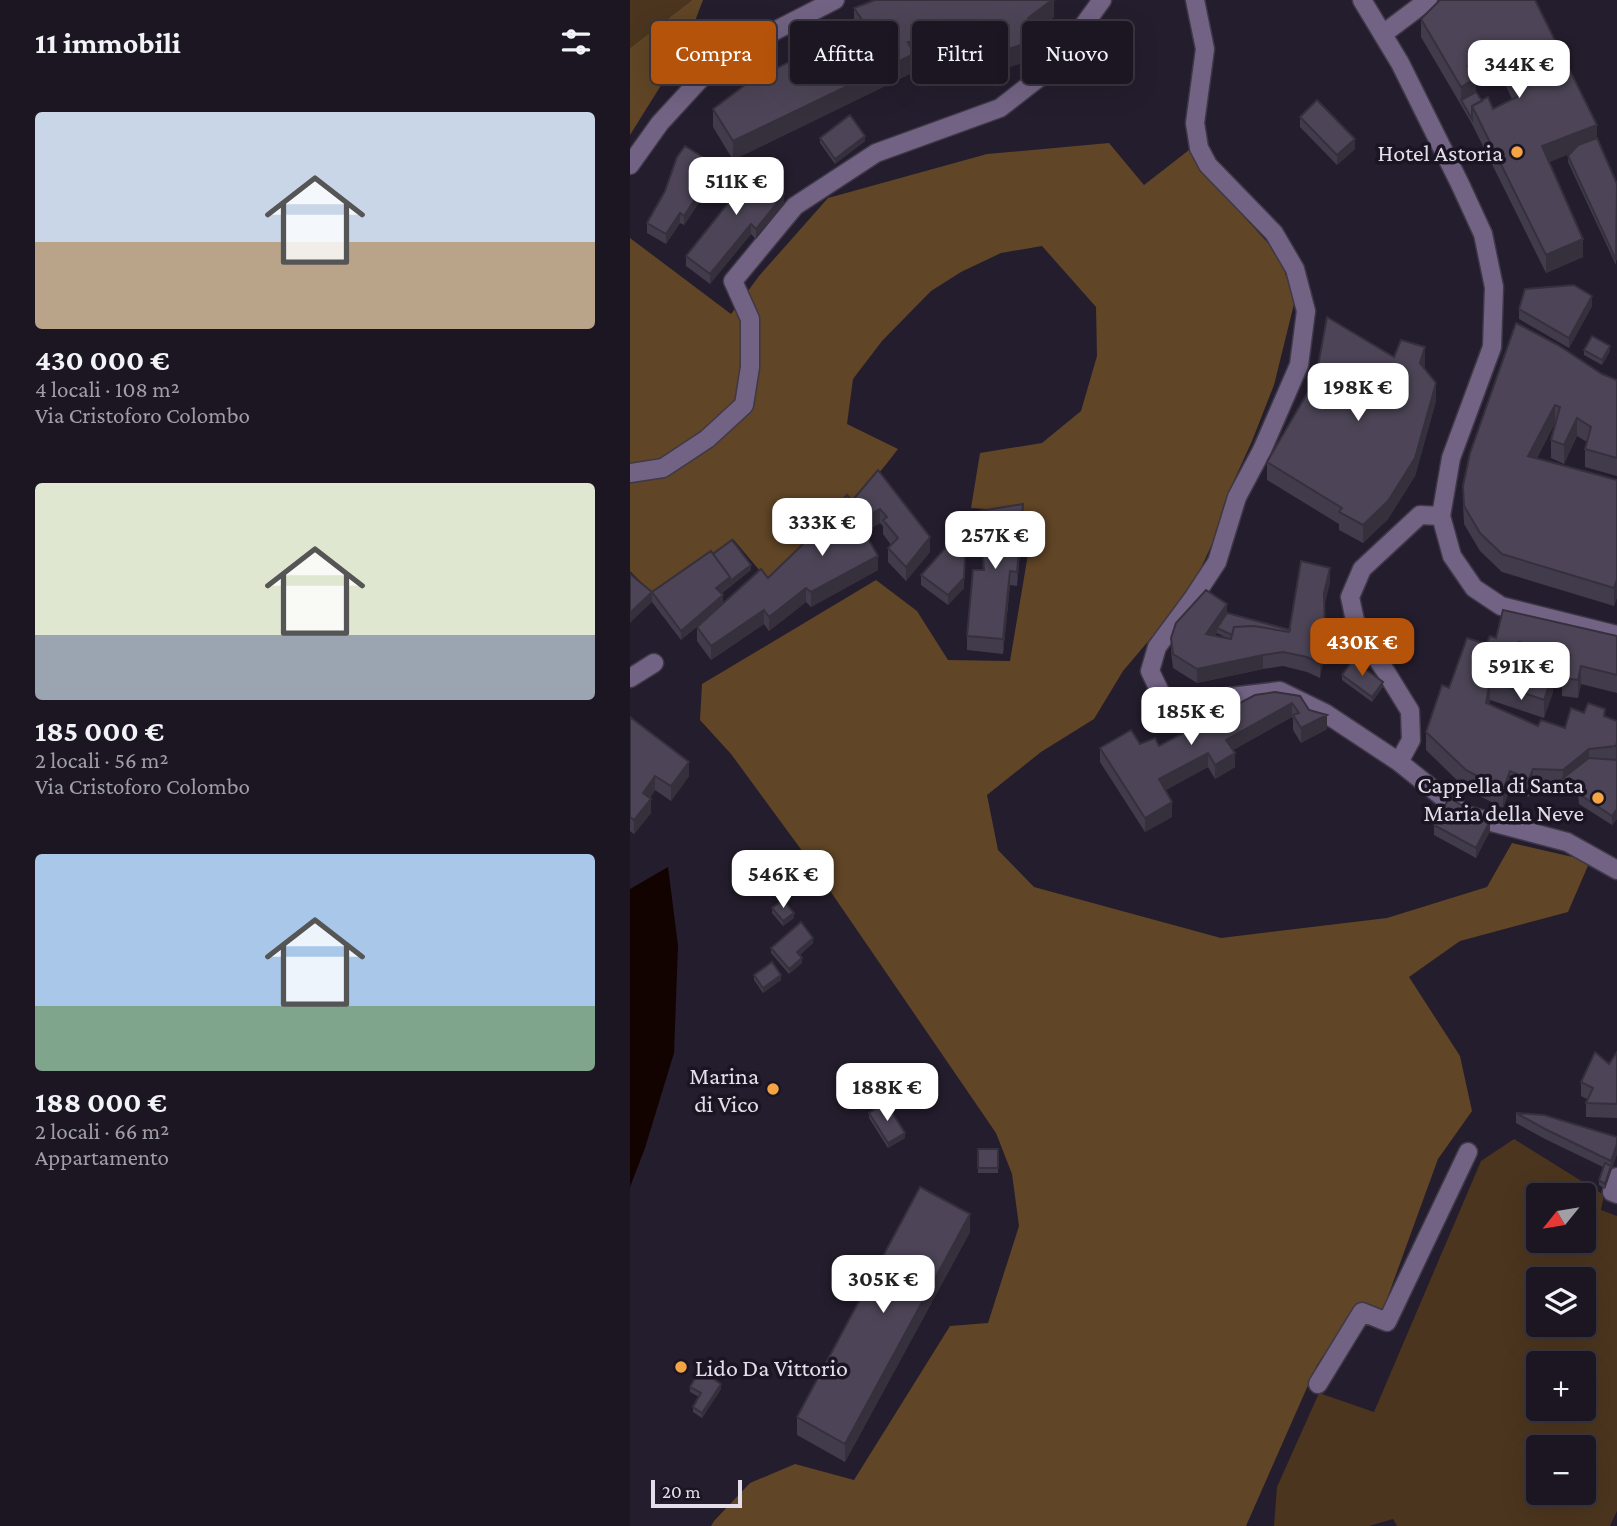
<!DOCTYPE html>
<html lang="it">
<head>
<meta charset="utf-8">
<style>
	body { margin:0; font-family:"Crimson Pro",serif; background:#241f2a; color:#f1f3f6; height:100vh; display:flex; flex-direction:column; font-size:26px; white-space:nowrap }
	* { box-sizing:border-box; margin:0 }
	p { font-size:23px; color:#a09fa5 }
	.icon { flex:none; width:38px; height:38px; fill:none; stroke:currentColor; stroke-width:2; stroke-linecap:round; stroke-linejoin:round }
	.map { position:relative; flex:1; overflow:hidden }
	.panel { display:flex; flex-direction:column; background:#1b1622; width:630px }
	.panel>* { flex:none }
	.top-card { position:absolute; left:21px; top:21px; width:665px; height:63px; display:flex; gap:14px }
	.needle { width:46px; rotate:240deg }
	.controls { position:absolute; left:896px; top:1183px; display:grid; gap:14px }
	.controls a { display:grid; place-items:center; width:70px; height:70px; border-radius:7px; background:#1b1622; box-shadow:0 7px 28px #0002,0 0 0 2px #393540; font-size:35px }
	.scale { position:absolute; left:21px; bottom:18px; width:91px; box-sizing:border-box; padding-left:7px; border:4px solid #e3dee9; border-top:0; font-size:19px; line-height:24px; white-space:nowrap; color:#e3dee9; -webkit-text-stroke:5px #1b1423; paint-order:stroke }
	.price { position:absolute; translate:-50% -60px; padding:0 16px; border-radius:14px; background:#fff; color:#222; font-size:23px; line-height:46px; filter:drop-shadow(0 2px 4px #0008) }
	.price::after { content:''; position:absolute; left:50%; top:42px; width:21px; height:16px; margin-left:-10px; background:inherit; clip-path:polygon(0 0,100% 0,50% 100%) }
	.price.active { background:#b45309; color:#fff }
	ul { padding:0; list-style:none }
	li { display:grid; align-content:center; gap:14px; height:371px; padding:0 35px }
	li span { display:grid; place-items:center; height:217px; border-radius:7px; color:#555 }
	li>.icon { margin-inline-start:auto }
	span .icon { width:126px; height:126px; fill:#fffc; stroke-width:1 }
	li b { font-size:30px }
	h2 { display:flex; justify-content:space-between; align-items:center; height:84px; padding:0 35px; font-size:30px }
	.chip { padding:0 24px; border-radius:7px; background:#1b1622; box-shadow:0 7px 28px #0002,0 0 0 2px #393540; font-size:24px; line-height:63px }
	.chip.active { background:#b45309; color:#fff }
	main { display:flex; flex:1; min-height:0 }
	.map>svg:first-child { display:block }
</style>
</head>
<body>
<main>
<section class="panel">
<h2>11 immobili<svg class="icon" aria-label="filters" viewBox="0 0 24 24"><path d="M4 7h16M4 17h16"/><circle cx="9" cy="7" r="2"/><circle cx="15" cy="17" r="2"/></svg></h2>
<ul>
<li><span style="background:linear-gradient(#c9d6e8 60%,#b9a48a 0)"><svg class="icon" aria-label="home" viewBox="0 0 24 24"><path d="M3 11l9-7 9 7M6 9v11h12V9"/></svg></span><div><b>430 000 €</b><p>4 locali · 108 m²</p><p>Via Cristoforo Colombo</p></div></li>
<li><span style="background:linear-gradient(#dfe7d0 70%,#9aa5b1 0)"><svg class="icon" aria-label="home" viewBox="0 0 24 24"><path d="M3 11l9-7 9 7M6 9v11h12V9"/></svg></span><div><b>185 000 €</b><p>2 locali · 56 m²</p><p>Via Cristoforo Colombo</p></div></li>
<li><span style="background:linear-gradient(#a9c7e8 70%,#7fa58c 0)"><svg class="icon" aria-label="home" viewBox="0 0 24 24"><path d="M3 11l9-7 9 7M6 9v11h12V9"/></svg></span><div><b>188 000 €</b><p>2 locali · 66 m²</p><p>Appartamento</p></div></li>
</ul>
</section>
<div class="map">
<svg width="987" height="1526" viewBox="0 0 987 1526">
	<rect width="100%" height="100%" fill="#241d2d"/>
	<!-- green -->
	<path fill="#4b351e" fill-rule="evenodd" d="M0 0H62L0 48Z
		M884 1139 974 1195 971 1210 987 1216V1511L980 1526H767L763 1519 739 1526H644L647 1487 689 1393 744 1412 851 1161ZM908 1195H954V1241H908ZM908 1279H954V1325H908ZM908 1363H954V1409H908ZM908 1447H954V1493H908Z"/>
	<!-- forest -->
	<path fill="#604526" d="M62 0H73L55 47 0 135V48Z
		M479 143 514 185 559 150 598 199 648 254 665 300 644 385 622 441 596 498 582 544 560 592 493 671 464 719 411 752 357 795 368 850 404 887 591 938 757 918 857 887 882 843 960 861 938 912 830 941 779 977 830 1056 842 1111 808 1159 753 1310 729 1302 687 1365 616 1526H81L84 1521 120 1483 165 1464 224 1480 320 1326 358 1323 389 1226 382 1174 366 1133 181 863 101 754 70 720 72 684 246 580 287 611 318 660 380 661 397 560 401 512 341 508 350 453 412 443 451 411 467 356 466 307 412 246 371 253 331 272 301 291 252 341 223 379 217 424 268 449C231 498 186 543 140 583L103 539 23 594 0 571V238L101 314 129 276 198 198 357 154Z"/>
	<!-- water -->
	<path fill="#130300" d="M38 867 48 946 44 1053 15 1148 0 1187V889Z"/>
	<g fill="none" stroke-linecap="round" stroke-linejoin="round">
		<defs>
			<path id="minor" d="M565 0 575 49 565 123 569 148 578 165 644 233 665 269 676 311 669 365 632 450 607 497 587 562 564 597 527 647 520 671 532 696 557 702 650 691 695 713 769 762 781 740 780 711 756 672 727 630 720 597 732 569 790 515 811 516
				M732 0 770 63 830 184 853 234 864 287 862 347 821 458 811 516 822 556 844 588 871 606 987 635
				M753 34 798 0
				M0 165 30 123 76 73 127 40 205 0
				M0 473 33 468 77 439 114 405 120 367V319L103 281 165 206 246 153 370 108 424 66 472 0
				M0 678 24 663
				M769 762 835 815 937 842 987 870
				M987 1177 982 1192 987 1194
				M688 1384 732 1312 757 1322 838 1152"/>
		</defs>
		<!-- minor casing -->
		<use href="#minor" stroke="#3f3847" stroke-width="21"/>
		<!-- minor -->
		<use href="#minor" stroke="#726384" stroke-width="18"/>
	</g>
	<!-- wall -->
	<path fill="#423b4b" fill-rule="evenodd" d="M245 0H425L424 1V17L404 32 407 58 337 81 323 54 284 59V72L103 160 83 127V109L226 29 224 26V8Z
		M810 0 967 138 987 184 986 265 938 162V156L941 153 919 162 953 257 916 273 842 124 791 37V19ZM867 67 882 99 863 109 852 101 846 92V80Z
		M670 117 725 149 707 165 670 127Z
		M190 138 235 141 205 164 190 143Z
		M87 176 54 225 50 223 36 244 17 233V223Z
		M94 182 154 204 126 239 121 234 80 284 56 266V256L102 198 94 192Z
		M962 306 939 348 889 319V309Z
		M954 350 980 351 972 365 954 355Z
		M764 357 795 365 794 368 806 401 785 476 758 519 733 543 709 530V524L637 480V462L688 376V366Z
		M972 374 987 380V476L955 467V449L957 442 947 436 934 464 921 458V440L925 423 907 458 987 480V597L984 606 872 572 850 551 834 524 833 504V486L840 453Z
		M248 470 300 552 276 581 258 562V548L261 545 253 534V526L250 523 234 532 248 570 181 607 176 602 139 631 134 624 81 660 67 641V627L70 624 51 640 22 602V592L83 554 121 570 92 593 93 603 138 578 222 501Z
		M350 511 393 519 387 586 380 585 373 654 337 650V636L353 570Z
		M291 575 334 588 318 605 291 585Z
		M700 582 694 606 695 650 690 678 677 672 653 666 633 669 567 683 543 668 541 652V638L597 613 660 630ZM587 633 599 639 585 636Z
		M987 636V693L951 684 948 698 932 696V678L934 672 889 660 888 663 923 692 914 718 860 700 859 704 908 726 935 728 954 713 975 717 987 721V819L982 825 949 804 948 792 933 788 903 787 899 797 880 789 873 808 836 789 796 750V732L819 688 856 644 866 638Z
		M712 675 753 687 742 702 712 680Z
		M645 692 697 729 671 743 663 730V719L662 717 603 750 605 767 585 779 578 767 535 790 542 817 515 832 470 762V748L510 744 529 746Z
		M0 717 59 776 41 801 25 790 20 798 21 813 4 834 0 831Z
		M804 825 860 831 846 858 804 835Z
		M142 908 164 918 153 926 142 913Z
		M183 943 170 955 172 963 159 974 141 953V948Z
		M124 975 151 980 133 993 124 980Z
		M987 1052V1118L956 1117V1103L957 1099 951 1096V1082L979 1064Z
		M239 1113 275 1138 258 1148 239 1118Z
		M886 1113 987 1137V1154L975 1189 969 1185V1180L973 1167 915 1139 886 1123Z
		M348 1149H368V1173H348Z
		M340 1232 215 1462 167 1435V1417Z
		M60 1387 91 1389 72 1418 63 1412V1407L69 1397 60 1392Z"/>
	<!-- shaded-wall -->
	<path fill="#36303d" d="M415 0H425L424 1V17L398 36V18Z
		M407 40V58L337 81V62Z
		M867 49V67L846 80V97L831 100V87L838 66Z
		M284 54V72L103 160V141Z
		M967 125V143L912 165V146Z
		M235 136V141L205 164V159Z
		M725 139V149L707 165V155Z
		M87 166V176L54 225V216Z
		M154 194V204L126 239V229Z
		M50 213V223L36 244V234Z
		M121 224V234L80 284V274Z
		M953 239V257L916 273V255Z
		M962 296V306L939 348V338Z
		M980 346V351L972 365V360Z
		M795 347V365L790 381V363Z
		M806 383V401L785 476 758 519 733 543V525Z
		M925 405V423L898 474V456Z
		M947 418V436L934 464V445Z
		M393 504V519L387 586V572Z
		M250 509V523L228 536V521Z
		M300 537V552L276 581V567Z
		M248 556V570L181 607V592Z
		M335 556 334 588 318 605V595Z
		M121 565V570L100 586V581Z
		M700 568V582L694 608V593Z
		M380 571V585L373 654V639Z
		M100 577V586L86 597V588Z
		M987 579V597L984 606V588Z
		M176 588V602L139 631V617Z
		M22 592V602L0 623V613Z
		M93 595V604L51 640V631Z
		M597 604V618L587 628V633L576 649V634Z
		M134 610V624L81 660V646Z
		M695 636V650L690 678V664Z
		M889 642V660L886 669V650Z
		M633 655V669L567 683V669Z
		M951 666V684L948 698V680Z
		M923 674V692L914 718V700Z
		M860 681V700L856 721V703Z
		M753 682V687L742 702V697Z
		M662 703V717L596 754V740Z
		M697 715V729L671 743V728Z
		M987 742V760L986 764V746Z
		M959 749V768L933 778V788V770Z
		M578 753V767L529 794V779Z
		M605 753V767L585 779V765Z
		M59 762V776L41 801V786Z
		M903 769V787L899 797V779Z
		M880 771V789L873 808V790Z
		M25 776V790L13 808V793Z
		M21 799V813L4 834V820Z
		M542 802V817L515 832V818Z
		M987 809V819L982 825V816Z
		M860 821V831L846 858V848Z
		M164 913V918L153 926V921Z
		M183 938V943L167 957V952Z
		M172 958V963L159 974V969Z
		M151 975V980L133 993V988Z
		M275 1133V1138L258 1148V1143Z
		M987 1144V1154L975 1189V1184L981 1166V1161Z
		M340 1214V1232L215 1462V1444Z
		M91 1384V1389L72 1418V1413Z"/>
	<!-- building -->
	<path fill="#4d4557" stroke="#36303d" stroke-width="2" d="M245 0H422L398 18 407 40 337 62 323 36 278 42 284 54 103 141 83 109 119 82 235 24 224 8Z
		M810 0H905L967 125 912 146 953 239 916 255 842 106 858 97 863 109 889 96 867 49 838 66 846 78 831 87 791 19Z
		M846 92 852 101 842 106V119L831 100Z
		M687 100 725 139 707 155 670 117Z
		M220 115 235 136 205 159 190 138Z
		M967 138 987 184 986 260 938 156 948 145Z
		M55 146 87 166 54 216 50 213 36 234 17 223 35 191 47 157Z
		M112 162 154 194 126 229 121 224 80 274 56 256 107 192 94 182Z
		M944 285 962 296 939 338 889 309 895 289Z
		M697 317 764 357 771 340 795 347 790 363 806 383 785 458 758 501 733 525 709 512 712 508 637 462 692 368 688 366Z
		M886 323 928 345 972 374 987 380V458L955 449 961 427 947 418 934 445 921 440 930 407 925 405 898 456 987 480V579L984 588 872 554 850 533 834 506 833 486 840 453Z
		M962 336 980 346 972 360 954 350Z
		M248 470 300 537 276 567 258 548 268 538 253 520 257 517 250 509 228 521 248 556 181 592 176 588 139 617 134 610 81 646 67 627 131 569 138 578 169 548 217 495 222 501Z
		M393 504 387 572 380 571 373 639 337 636 343 570H354L350 511Z
		M102 540 121 565 100 581V577L83 554Z
		M319 544 335 556 334 578 318 595 291 575Z
		M81 551 100 577 86 588 93 595 51 631 22 592Z
		M671 561 700 568 694 593 695 636 690 664 677 657 653 652 633 655 567 669 543 654 541 638 546 623 576 590 597 604 576 634 601 639 604 627 624 626 659 632Z
		M0 574 22 592 0 613Z
		M873 610 987 636V675L951 666 948 680 932 678 940 655 889 642 886 650 870 646 868 657 923 674 914 700 860 681 856 703 908 726 911 720 935 728 941 708 954 713 958 703 975 709 974 716 987 721V742L986 746 959 749 933 770 903 769 899 779 880 771 873 790 836 770 796 732 812 685 819 688 837 638 856 644 860 636 866 638Z
		M597 613 660 630 659 632 624 626 604 627 602 635 587 628Z
		M723 660 753 682 742 697 712 675Z
		M645 692 670 696 679 710 697 715 671 728 663 715 669 713 662 703 596 740 605 753 585 765 578 753 529 779 542 802 515 818 470 748 501 730 510 744 525 738 529 746 625 695Z
		M0 717 59 762 41 786 25 776 13 793 21 799 4 820 0 817Z
		M959 758 987 760V809L982 816 949 794 948 782 933 778Z
		M819 798 860 821 846 848 804 825Z
		M153 900 164 913 153 921 142 908Z
		M171 922 183 938 167 952 172 958 159 969 141 948Z
		M142 962 151 975 133 988 124 975Z
		M965 1052 979 1064 987 1052V1104L956 1103 963 1088 951 1082Z
		M256 1103 275 1133 258 1143 239 1113Z
		M886 1113 914 1115 987 1137V1144L981 1161 915 1129Z
		M348 1149H368V1168H348Z
		M975 1163 981 1166 975 1184 969 1180Z
		M290 1187 340 1214 215 1444 167 1417Z
		M70 1370 91 1384 72 1413 63 1407 71 1393 60 1387Z"/>
	<!-- markers -->
	<g fill="#f4a443" stroke="#1b1423" stroke-width="2.5">
		<circle cx="887" cy="152" r="7"/>
		<circle cx="968" cy="798" r="7"/>
		<circle cx="143" cy="1089" r="7"/>
		<circle cx="51" cy="1367" r="7"/>
	</g>
	<g text-anchor="middle" dominant-baseline="central" stroke-width="7" stroke-linejoin="round" paint-order="stroke">
		<!-- poi labels -->
		<g font-size="24" fill="#e3dee9" stroke="#1b1423" text-anchor="end">
			<text x="873" y="152">Hotel Astoria</text>
			<text x="954" y="784">Cappella di Santa<tspan x="954" dy="28">Maria della Neve</tspan></text>
			<text x="129" y="1075">Marina<tspan x="129" dy="28">di Vico</tspan></text>
			<text x="65" y="1367" text-anchor="start">Lido Da Vittorio</text>
		</g>
	</g>
</svg>
<div class="controls">
<a><svg class="needle" viewBox="-14 -14 28 28"><path d="M0-13l5 13h-10z" fill="#e53935"/><path d="M0 13l5-13h-10z" fill="#a09fa5"/></svg></a>
<a><svg class="icon" aria-label="layers" viewBox="0 0 24 24"><path d="M12 4l9 5-9 5-9-5zM3 14l9 5 9-5"/></svg></a>
<a>+</a>
<a>−</a>
</div>
<div class="scale">20 m</div>
<b class="price" style="left:889px;top:100px">344K €</b>
<b class="price" style="left:106px;top:217px">511K €</b>
<b class="price" style="left:728px;top:423px">198K €</b>
<b class="price" style="left:192px;top:558px">333K €</b>
<b class="price" style="left:365px;top:571px">257K €</b>
<b class="price active" style="left:732px;top:678px">430K €</b>
<b class="price" style="left:891px;top:702px">591K €</b>
<b class="price" style="left:561px;top:747px">185K €</b>
<b class="price" style="left:153px;top:910px">546K €</b>
<b class="price" style="left:257px;top:1123px">188K €</b>
<b class="price" style="left:253px;top:1315px">305K €</b>
<div class="top-card">
<a class="chip active">Compra</a>
<a class="chip">Affitta</a>
<a class="chip">Filtri</a>
<a class="chip">Nuovo</a>
</div>
</div>
</main>
</body>
</html>
